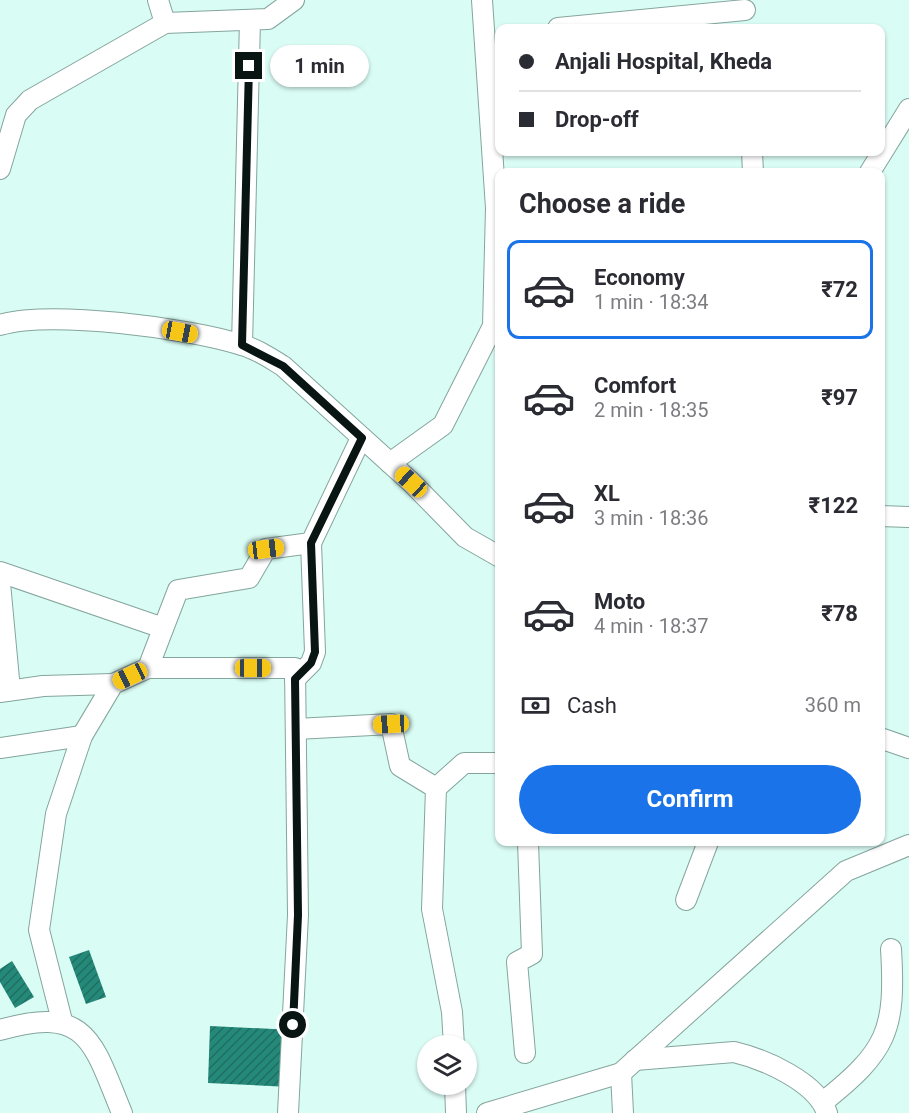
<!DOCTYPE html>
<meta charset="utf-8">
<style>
:root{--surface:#fff;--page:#f2f2f3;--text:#2b2b33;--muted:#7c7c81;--line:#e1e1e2;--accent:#1a73e8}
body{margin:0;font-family:Roboto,sans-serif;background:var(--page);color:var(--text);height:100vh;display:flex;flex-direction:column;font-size:22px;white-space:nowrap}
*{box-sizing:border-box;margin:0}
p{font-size:20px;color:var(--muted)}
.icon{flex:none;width:33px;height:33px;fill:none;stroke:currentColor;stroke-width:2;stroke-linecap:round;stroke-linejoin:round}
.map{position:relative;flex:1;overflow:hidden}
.sheet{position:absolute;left:495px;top:168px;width:390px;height:678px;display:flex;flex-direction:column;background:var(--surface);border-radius:12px;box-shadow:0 2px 4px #0004}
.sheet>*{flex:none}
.guide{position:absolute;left:495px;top:24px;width:390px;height:132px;border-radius:12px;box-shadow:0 2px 4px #0004;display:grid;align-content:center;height:132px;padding:0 24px;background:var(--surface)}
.buttons{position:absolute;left:417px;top:1035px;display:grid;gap:12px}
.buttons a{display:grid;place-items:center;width:60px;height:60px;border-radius:50%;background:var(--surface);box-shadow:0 2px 4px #0004;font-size:30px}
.end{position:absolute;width:27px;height:27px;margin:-14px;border:8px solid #081512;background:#fff;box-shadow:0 0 0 3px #fff}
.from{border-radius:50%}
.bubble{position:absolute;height:42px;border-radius:21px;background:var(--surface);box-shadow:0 2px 4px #0004;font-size:20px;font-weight:700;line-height:42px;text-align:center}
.car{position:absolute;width:18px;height:36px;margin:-18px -9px;border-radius:8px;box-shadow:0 0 4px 2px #0007;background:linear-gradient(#f5c518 24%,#345 0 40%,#f5c518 0 76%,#345 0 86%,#f5c518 0)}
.guide b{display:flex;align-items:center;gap:21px;height:57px;font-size:22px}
.guide b+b{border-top:2px solid var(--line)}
.guide i{width:15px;height:15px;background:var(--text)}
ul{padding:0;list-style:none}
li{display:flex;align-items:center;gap:18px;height:99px;margin:0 12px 9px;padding:0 12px;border:3px solid transparent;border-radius:12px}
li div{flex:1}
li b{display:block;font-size:22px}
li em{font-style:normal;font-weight:700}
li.selected{border-color:var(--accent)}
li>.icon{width:54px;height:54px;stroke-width:1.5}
h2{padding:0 24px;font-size:27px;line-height:72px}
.pay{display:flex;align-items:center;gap:15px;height:66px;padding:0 24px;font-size:22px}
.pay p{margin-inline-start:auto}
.button{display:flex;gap:12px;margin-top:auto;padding:12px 24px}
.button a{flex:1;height:69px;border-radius:36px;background:var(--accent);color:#fff;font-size:24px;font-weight:700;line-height:69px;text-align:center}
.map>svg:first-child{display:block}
.building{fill:url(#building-hatch)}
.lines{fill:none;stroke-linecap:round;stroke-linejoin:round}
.minor-casing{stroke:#84a59d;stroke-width:22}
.minor{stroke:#fff;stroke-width:20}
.route{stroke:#081512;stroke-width:8}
</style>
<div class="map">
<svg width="909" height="1113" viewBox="0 0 909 1113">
<defs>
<pattern id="building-hatch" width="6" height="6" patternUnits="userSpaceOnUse" patternTransform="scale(1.5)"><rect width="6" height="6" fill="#258979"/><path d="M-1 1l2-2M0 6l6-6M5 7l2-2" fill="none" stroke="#1e6f62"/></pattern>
</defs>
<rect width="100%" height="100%" fill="#d9fcf4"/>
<!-- building -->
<g class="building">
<path d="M89,950L106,997L86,1004L69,957Z"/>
<path d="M12,961L34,997L15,1008L0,982V969Z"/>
<path d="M210,1026L293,1030L290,1087L208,1083Z"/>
</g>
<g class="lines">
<!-- minor casing -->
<g class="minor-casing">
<g id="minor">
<path d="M158,0L165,23"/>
<path d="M558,28L745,10"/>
<path d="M752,152L753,172"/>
<path d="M0,169L16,115L30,100L165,23L268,19L294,0"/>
<path d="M870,172L909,109"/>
<path d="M0,325C50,310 190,328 242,345C257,349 270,358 283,366L411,482L465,537L500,557"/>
<path d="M242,345L250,20"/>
<path d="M390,463L443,425L493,326L496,208L482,0"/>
<path d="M880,516L909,517"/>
<path d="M0,572L163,628"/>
<path d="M0,583L10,690"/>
<path d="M148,668H295L298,915L288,1113"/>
<path d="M295,679L311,663L315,652L311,543"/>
<path d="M0,692L43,686L113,684"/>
<path d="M296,729L391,724L400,766L436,788L464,763H500"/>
<path d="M880,738L909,748"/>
<path d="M0,748L82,736"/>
<path d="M436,788L432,909L452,1012L454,1046"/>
<path d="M686,900L708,842"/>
<path d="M62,1021L39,930L56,814L82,736L113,684L148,668L178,590L249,578L266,549L311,543L361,438"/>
<path d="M0,1030C88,1004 93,1043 122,1113"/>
<path d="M525,1053L517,962L532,954L528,842"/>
<path d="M635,1060L734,1052C764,1059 817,1082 827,1113"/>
<path d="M621,1073L623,1113"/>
<path d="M455,1084L456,1113"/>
<path d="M823,1102C887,1051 896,1031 891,949"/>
<path d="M487,1113L621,1073L846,871L909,845"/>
</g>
</g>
<!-- minor -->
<use href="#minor" class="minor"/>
</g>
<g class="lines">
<!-- route -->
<path class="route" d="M249,66L242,345L283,366L362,438L311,543L315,652L311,663L295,679L298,915L293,1025"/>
</g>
</svg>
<div class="buttons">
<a><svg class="icon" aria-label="layers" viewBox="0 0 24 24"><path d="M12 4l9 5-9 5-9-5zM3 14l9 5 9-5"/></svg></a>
</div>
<i class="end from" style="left:293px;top:1025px"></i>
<i class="end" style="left:249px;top:66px"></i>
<div class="bubble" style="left:270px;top:45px;width:99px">1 min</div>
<i class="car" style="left:180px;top:332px;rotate:101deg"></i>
<i class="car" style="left:411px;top:482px;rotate:312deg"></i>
<i class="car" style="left:266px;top:549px;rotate:83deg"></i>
<i class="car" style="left:253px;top:668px;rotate:90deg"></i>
<i class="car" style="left:130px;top:676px;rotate:245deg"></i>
<i class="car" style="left:391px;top:724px;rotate:267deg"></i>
<div class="guide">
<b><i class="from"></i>Anjali Hospital, Kheda</b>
<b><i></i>Drop-off</b>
</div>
<section class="sheet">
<h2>Choose a ride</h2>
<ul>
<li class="selected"><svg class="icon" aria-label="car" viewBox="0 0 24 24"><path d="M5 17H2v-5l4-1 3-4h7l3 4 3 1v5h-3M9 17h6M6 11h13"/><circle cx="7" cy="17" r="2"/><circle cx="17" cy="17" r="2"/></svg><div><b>Economy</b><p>1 min · 18:34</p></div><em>₹72</em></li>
<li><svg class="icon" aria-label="car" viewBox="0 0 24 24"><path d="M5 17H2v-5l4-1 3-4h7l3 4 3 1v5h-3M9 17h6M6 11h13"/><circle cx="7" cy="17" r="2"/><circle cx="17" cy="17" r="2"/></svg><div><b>Comfort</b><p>2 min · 18:35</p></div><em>₹97</em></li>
<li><svg class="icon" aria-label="car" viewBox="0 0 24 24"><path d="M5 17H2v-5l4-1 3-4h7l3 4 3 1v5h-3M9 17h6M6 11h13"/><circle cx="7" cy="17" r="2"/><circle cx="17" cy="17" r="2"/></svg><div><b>XL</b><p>3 min · 18:36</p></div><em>₹122</em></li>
<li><svg class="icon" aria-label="car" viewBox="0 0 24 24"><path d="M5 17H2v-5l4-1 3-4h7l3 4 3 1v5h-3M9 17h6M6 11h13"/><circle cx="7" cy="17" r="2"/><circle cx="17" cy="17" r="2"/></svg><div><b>Moto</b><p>4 min · 18:37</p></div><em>₹78</em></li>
</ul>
<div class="pay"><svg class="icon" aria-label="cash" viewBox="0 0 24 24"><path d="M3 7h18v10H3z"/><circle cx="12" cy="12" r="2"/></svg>Cash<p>360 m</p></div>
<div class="button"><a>Confirm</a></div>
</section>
</div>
